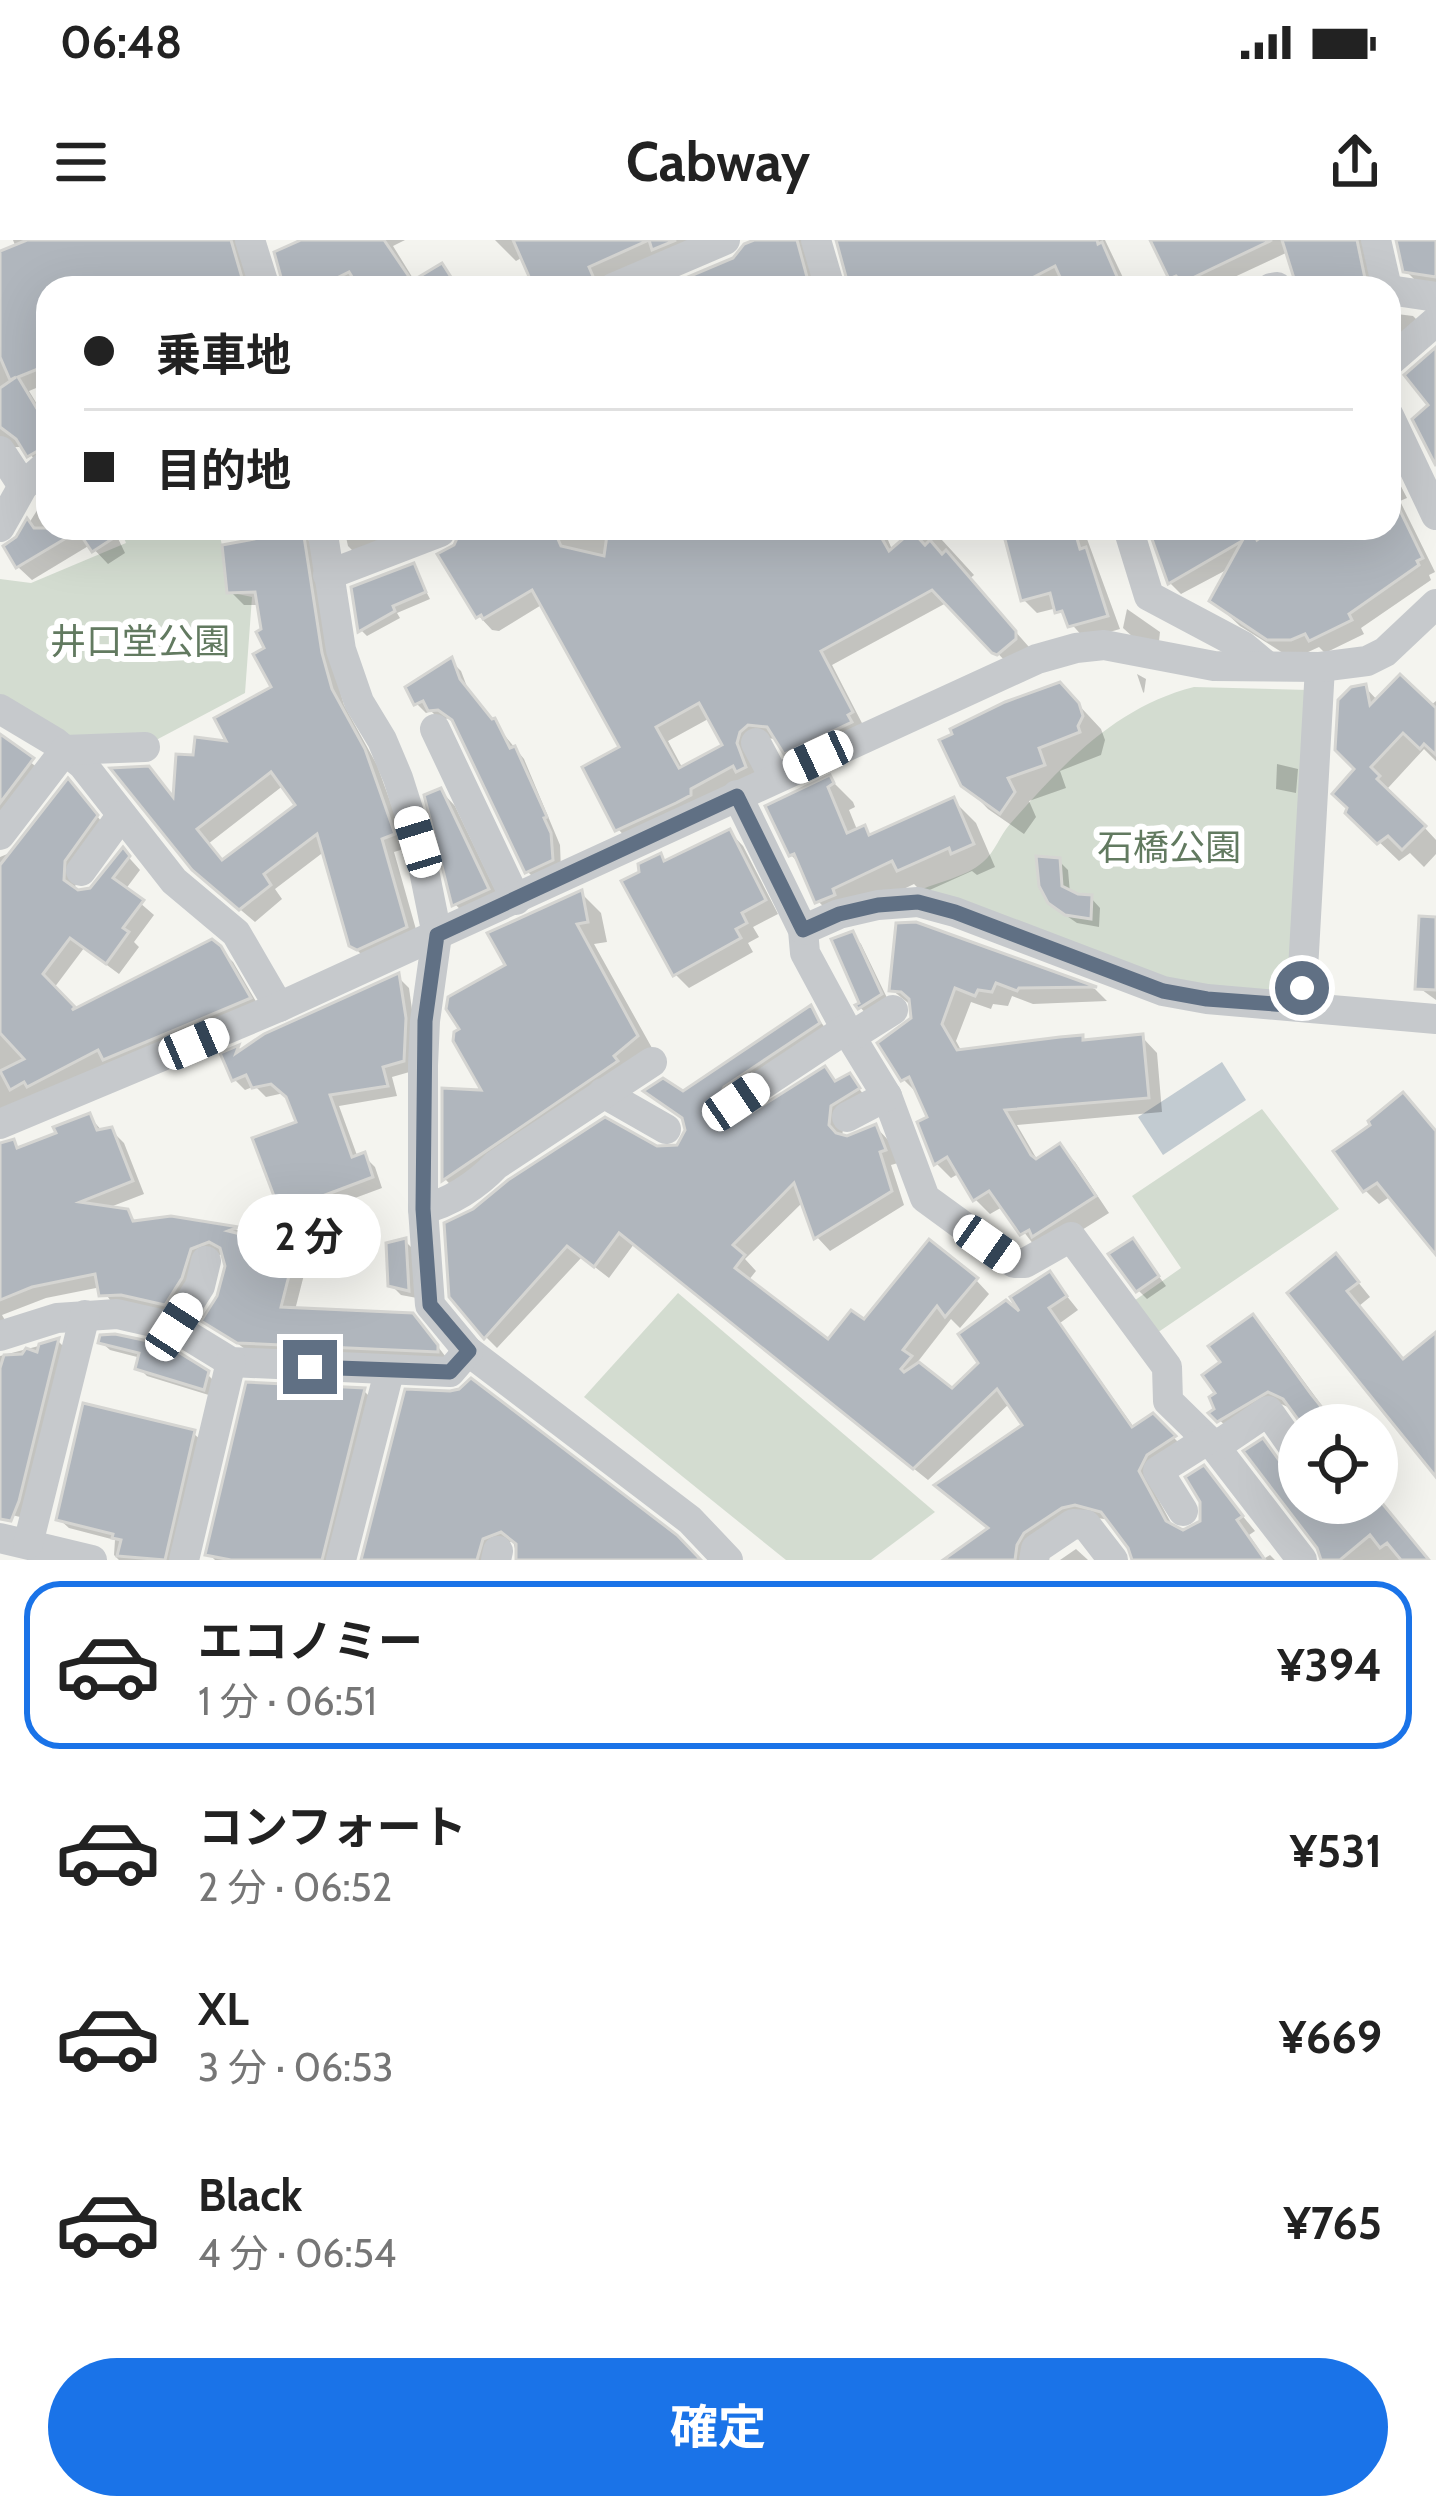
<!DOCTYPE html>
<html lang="ja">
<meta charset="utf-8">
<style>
:root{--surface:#fff;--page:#f2f2f2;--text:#222;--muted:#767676;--line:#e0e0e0;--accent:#1a73e8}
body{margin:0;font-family:Cabin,"Noto Sans JP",sans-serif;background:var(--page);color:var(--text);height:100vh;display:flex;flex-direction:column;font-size:45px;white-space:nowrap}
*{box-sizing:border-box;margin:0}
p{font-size:39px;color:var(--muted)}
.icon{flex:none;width:66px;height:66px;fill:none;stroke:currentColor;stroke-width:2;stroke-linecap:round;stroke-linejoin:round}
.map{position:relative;height:1320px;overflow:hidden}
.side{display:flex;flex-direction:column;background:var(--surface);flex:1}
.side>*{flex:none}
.hud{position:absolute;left:36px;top:36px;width:1365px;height:264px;border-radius:36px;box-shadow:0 12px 48px #0002;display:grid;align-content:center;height:264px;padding:0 48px;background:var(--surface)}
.tools{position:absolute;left:1278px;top:1164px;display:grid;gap:24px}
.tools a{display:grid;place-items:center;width:120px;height:120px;border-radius:50%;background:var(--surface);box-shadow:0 12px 48px #0002;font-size:60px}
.end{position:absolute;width:54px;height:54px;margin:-27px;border:15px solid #607084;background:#fff;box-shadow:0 0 0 6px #fff}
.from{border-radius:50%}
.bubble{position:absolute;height:84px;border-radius:42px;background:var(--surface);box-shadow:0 12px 48px #0002;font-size:39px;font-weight:700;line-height:84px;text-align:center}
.car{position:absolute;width:36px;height:72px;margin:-36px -18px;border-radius:15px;box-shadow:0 0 9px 3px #0007;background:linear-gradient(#fff 24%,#345 0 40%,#fff 0 76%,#345 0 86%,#fff 0)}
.hud b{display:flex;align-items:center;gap:42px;height:114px;font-size:45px}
.hud b+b{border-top:3px solid var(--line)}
.hud i{width:30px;height:30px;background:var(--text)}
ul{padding:21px 0 0;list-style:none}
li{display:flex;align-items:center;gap:36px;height:168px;margin:0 24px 18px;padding:0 24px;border:6px solid transparent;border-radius:36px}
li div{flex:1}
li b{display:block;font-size:45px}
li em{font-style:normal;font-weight:700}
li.active{border-color:var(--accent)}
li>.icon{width:108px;height:108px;stroke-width:1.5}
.button{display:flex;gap:24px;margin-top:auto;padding:24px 48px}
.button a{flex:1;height:138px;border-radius:72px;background:var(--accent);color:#fff;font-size:48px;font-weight:700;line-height:138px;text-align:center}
.status{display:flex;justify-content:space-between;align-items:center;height:84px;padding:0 60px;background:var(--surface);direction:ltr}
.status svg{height:33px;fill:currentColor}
header{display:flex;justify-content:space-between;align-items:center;height:156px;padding:0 48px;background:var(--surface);font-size:54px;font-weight:700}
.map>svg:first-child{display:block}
.green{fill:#d3dcd0}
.water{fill:#c2cbd1}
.shadow{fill:#0003;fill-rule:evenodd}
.building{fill:#b0b6bd;stroke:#d5d5d2;stroke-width:3;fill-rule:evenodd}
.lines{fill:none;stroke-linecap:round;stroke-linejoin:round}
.minor{stroke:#c6c9cc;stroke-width:30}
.route{stroke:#607084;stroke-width:15}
.labels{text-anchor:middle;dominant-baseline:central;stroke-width:12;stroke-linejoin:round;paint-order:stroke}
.park-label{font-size:36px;fill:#627a60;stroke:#fff}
</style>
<div class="status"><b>06:48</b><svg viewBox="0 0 49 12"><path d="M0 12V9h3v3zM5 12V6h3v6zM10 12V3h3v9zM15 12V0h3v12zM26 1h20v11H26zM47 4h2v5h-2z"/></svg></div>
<header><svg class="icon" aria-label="menu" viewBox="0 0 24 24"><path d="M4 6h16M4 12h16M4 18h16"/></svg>Cabway<svg class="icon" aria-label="share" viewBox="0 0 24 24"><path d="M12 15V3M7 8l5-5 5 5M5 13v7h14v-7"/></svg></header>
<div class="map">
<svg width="1436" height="1320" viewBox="0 0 1436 1320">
<rect width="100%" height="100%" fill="#f4f4ef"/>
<!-- green -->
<g class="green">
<path d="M120,288H218L233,353L252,357L245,453L158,499L79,501L0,458V339L31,343L126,303Z"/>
<path d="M1194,447L1309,450L1295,740L1283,758L1163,744L916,652C938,641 965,638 983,622C995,612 1000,595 1010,584C1062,525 1115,467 1194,447Z"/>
<path d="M1262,869L1339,969L1154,1095L1131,1063L1181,1028L1132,956Z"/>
<path d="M678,1053L935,1272L871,1320H786L584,1157Z"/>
</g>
<!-- water -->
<path class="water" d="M1222,822L1246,860L1163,915L1138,877Z"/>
<!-- shadow -->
<g class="shadow">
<path d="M13,0H244L252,48H48V143L29,151L48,182V225L43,228L23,207H5L0,212V59L37,62Z"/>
<path d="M297,0H405L393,6L414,40L441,27L465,48H286Z"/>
<path d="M495,0H692L604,48H535L523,17L516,21Z"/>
<path d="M767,0H813L819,48H670L735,20Z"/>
<path d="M940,0H1105L1128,48H971Z"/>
<path d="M1153,0H1375L1376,48H1298L1288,12L1228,40L1231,48H1177Z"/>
<path d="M1397,0H1436V48L1420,45L1406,31Z"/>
<path d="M1389,73L1413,76L1426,89L1389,122Z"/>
<path d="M1389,223L1407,258L1400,261L1435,332L1429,335L1431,340L1361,388L1364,394L1325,413L1319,407L1306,413H1283L1240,386L1212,360L1230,328L1181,354L1168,341L1151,288H1258L1263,300L1279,288H1389Z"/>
<path d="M48,253V288H113L125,313L108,324L90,305L32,340L18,327L19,299Z"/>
<path d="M344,288H404L407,296L357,315L348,306Z"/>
<path d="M460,288H883L893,312L920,288H931L974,335L969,339L1029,407L1010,426L948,362L832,425L864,487L800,526L778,499L763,498L758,541L631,603L618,589L623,508L543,364L499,391L492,390L479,376L457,307L463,294ZM710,478L726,507L683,529L668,501Z"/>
<path d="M941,288H971L947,294Z"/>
<path d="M1005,288H1083L1120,389L1085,399L1057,368L1037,373L1024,360Z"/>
<path d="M302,293L315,307L334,429L344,465L377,525L407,608L394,612L419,700L366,719L351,704L325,611L275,649L282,659L255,682L209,643L176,561L196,518L231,505L275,449L260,365H244L230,351ZM284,545L299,565L223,623L208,604Z"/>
<path d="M413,326L430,359L397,373L400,378L367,396L361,390Z"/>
<path d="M1127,369L1160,392L1159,401L1133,397L1123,388Z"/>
<path d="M451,421L461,431L469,452L524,519L560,605L561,630L537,641L527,631L457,483L450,478L440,480L431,471L426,473L416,463Z"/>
<path d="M1137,434L1146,439L1144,453L1143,452Z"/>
<path d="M1060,445L1101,489L1105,500L1101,515L1060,531L1066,548L1029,561L1036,577L1024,594L988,569L964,544Z"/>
<path d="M1365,447L1378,461L1430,466L1436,461V521L1424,509L1388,548L1436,600V614L1424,627L1410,613L1399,621L1349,573Z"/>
<path d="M0,498L44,533L0,591Z"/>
<path d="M1277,524L1298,529L1296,553L1276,549Z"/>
<path d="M830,539L853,562L855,567L849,570L858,592L864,589L872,597L953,560L976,583L995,627L977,635L972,631L923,653L914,644L854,673L841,685L818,661L802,626L791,615Z"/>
<path d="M441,551L455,566L502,664L469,679L455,664Z"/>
<path d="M80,554L108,590L76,634L75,653L89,652L123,611L140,630L125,650L154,675L134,702L139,707L119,734L84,708L54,748L76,772L212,702L233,722L261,770L0,872V617L17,610Z"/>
<path d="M730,592L743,606L778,674L753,687L759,697L748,703L753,712L689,748L675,734L660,617L667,623Z"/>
<path d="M1059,621L1068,630L1070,653L1091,658L1100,668L1099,687L1077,683L1061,672Z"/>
<path d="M581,653L601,673L607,702L594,704L657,817L465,960L446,940V851L486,853L509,726Z"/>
<path d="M916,685L1095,749L1107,761L1033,764L1012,756L1008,766L993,764L991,769L971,762L956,801L962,812L1082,798L1086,802L1142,797L1157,813L1162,872L1017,885L1038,921L1059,907L1075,922L1109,973L1050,1010L1037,1009L1004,966L990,974L975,959L960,933L951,938L936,923L930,879L918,854L903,839L914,779L912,766L892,750Z"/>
<path d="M852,694L861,704L890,764L869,777L859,766L863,764Z"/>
<path d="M1436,719V760L1418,747Z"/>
<path d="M398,737L409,748L415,791L413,831L392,837L397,856L339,866L358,918L364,916L375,927L382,948L293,981L282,971L300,884L284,853L266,857L255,846L245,850L234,839L224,815L239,808L242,812Z"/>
<path d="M811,769L832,797L738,860L729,877L730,883L739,884L825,830L837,843L849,837L871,863L844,879L842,898L876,887L889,901L898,923L891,925L904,965L830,1011L817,997L804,961L745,1019L756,1031L748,1041L828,1103L865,1083L976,1040L989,1054L960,1088L951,1079L916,1124L952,1152L1028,1082L1050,1035L1078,1070L1060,1083L1135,1189L1153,1177L1187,1211L1151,1246L1176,1292L1194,1291L1204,1280V1229L1255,1291L1249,1295L1265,1318L1270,1315L1275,1320H1133L1131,1307L1111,1280L1090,1277L1031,1320H948L990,1290L1027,1185L1010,1163L928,1240L634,1004L609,1038L582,1017L497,1108L484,1095L657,909L679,908L689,890L686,882L648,852L683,855Z"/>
<path d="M89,876L103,892L111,890L124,903L144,954L105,969L127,972L138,984L171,979L238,990L247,999L294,1011L307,1023L295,1070L425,1090L449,1121L252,1114L205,1080L220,1057L228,1026L225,1013L203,1021L178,1076L115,1067L101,1047L46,1058L2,1075L10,1089L0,1093V905L13,903L20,910L60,895Z"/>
<path d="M1436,893V1010L1391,956L1379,964L1365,950Z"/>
<path d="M405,1001L414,1010L417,1058L401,1055L391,1045Z"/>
<path d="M1133,1001L1166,1046L1147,1059L1138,1050Z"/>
<path d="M1349,1031L1370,1057L1359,1066L1436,1232L1291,1053Z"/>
<path d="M1253,1078L1267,1091L1336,1185H1305L1295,1170L1281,1164L1233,1194L1213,1173L1224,1122Z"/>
<path d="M103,1098L207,1134L215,1142L212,1156L147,1136L139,1128L141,1118L110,1110L101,1102Z"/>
<path d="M58,1101L70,1113L28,1279L0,1272V1116Z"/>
<path d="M364,1151L374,1161L333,1320H215L209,1314Z"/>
<path d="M407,1153L698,1320H518L513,1301L494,1307L491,1320H364Z"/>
<path d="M193,1193L203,1202L175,1320H119L114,1315L115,1300L69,1288L59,1279Z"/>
<path d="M1263,1202L1292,1236L1299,1237V1263H1377V1241L1387,1254L1378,1260L1430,1320H1322L1320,1307Z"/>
<path d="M1076,1309L1088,1320H1060Z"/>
</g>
<!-- building -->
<g class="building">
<path d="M27,0H231L245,48H48V125L18,137L48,187V205L27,217L16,199L0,187V148L16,137L10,140L0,117V11Z"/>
<path d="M301,0H384L412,41L442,23L458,48H359L349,32L317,48H284L274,12Z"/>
<path d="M513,0H676L652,10L649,0L589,27L595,41L594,48H534Z"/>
<path d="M754,0H797L810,48H791L790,43L776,48H662L733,18L744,4Z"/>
<path d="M836,0H1097L1098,4L1102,2L1122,48H1065L1055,26L1013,48H849Z"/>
<path d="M1150,0H1272L1182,43L1176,36L1169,39Z"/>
<path d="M1282,0H1357L1367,48H1297Z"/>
<path d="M1396,0H1436V37L1403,32Z"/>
<path d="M1436,107V226L1412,179L1428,165L1404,135Z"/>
<path d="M1389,248L1423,318L1417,321L1419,325L1349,374L1352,380L1309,401L1305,394L1291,400H1267L1209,361L1242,301L1168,344L1148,288H1263L1254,293L1257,300L1274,288H1389Z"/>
<path d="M27,278L34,288H129L92,312L78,291L16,328L3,306L16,297Z"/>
<path d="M472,288H553L561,306L604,316L608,288H876L889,311L912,291L925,305L930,300L942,314L946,310L1016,391V399L997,415L992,413L932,350L821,411L853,472L848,475L852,482L784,514L767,487L748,485L740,492L737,503L746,527L736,532L733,526L691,549V555L676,563L615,591L582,527L619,507L532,350L483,379L481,375L476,378L437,314L454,305L459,294ZM699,463L722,505L679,528L656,487Z"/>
<path d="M1002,288H1074L1080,309L1086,307L1108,376L1068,387L1062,371L1055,373L1050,353L1021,361Z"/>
<path d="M303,290L322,413L332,449L365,509L395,594L382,599L407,687L357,710L349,706L317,594L264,634L271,645L239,670L192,630L110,528L149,526L173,557L176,514L193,515L195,497L226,501L214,478L271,447L253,414L264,408L256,392L261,389L255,352L227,353L222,305ZM271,532L295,565L222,620L197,589Z"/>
<path d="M414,323L426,352L393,366L395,371L358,392L351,347Z"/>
<path d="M452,417L460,439L492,479L495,478L510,508L515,506L547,577L544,578L551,593L553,620L525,633L452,480L438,470L428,471L423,461L414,465L405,447Z"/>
<path d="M1400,434L1436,468V515L1424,504L1420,509L1403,493L1371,527L1380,536L1377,539L1426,586L1402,610L1388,596L1377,604L1345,573L1347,568L1332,554L1354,529L1335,510L1338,460L1351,447L1366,444L1370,465Z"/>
<path d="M1060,442L1079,463L1083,476L1078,486L1080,492L1039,508L1045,525L1008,538L1015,552L1000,574L961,546L939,500L952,494L950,489L1005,462Z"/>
<path d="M0,494L34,518L0,563Z"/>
<path d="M830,535L834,543L828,547L847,593L865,585L869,595L954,557L974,604L951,614L949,608L897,631L892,621L833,649L835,655L815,663L794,614L789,616L765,566Z"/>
<path d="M68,538L98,575L65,621L64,640L78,650L90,648L123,607L130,616L113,638L144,660L123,688L129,692L106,724L70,698L43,734L75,767L72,770L212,699L221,706L251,758L103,820L98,810L27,847L24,842L10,850L0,831L24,819L0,793V625Z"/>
<path d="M441,548L489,649L452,666L424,555Z"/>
<path d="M730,589L766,660L742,673L747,683L736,689L741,698L673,736L621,641L639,632L638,624L661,613L664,621Z"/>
<path d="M1036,616L1060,618L1062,646L1078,654L1092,655L1091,679L1065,675L1048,663L1039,646Z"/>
<path d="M582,650L588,682L577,684L638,796L614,816L618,821L442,941V848L481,850L453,801L454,792L459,789L446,769L448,757L505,725L487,693Z"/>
<path d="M1419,676L1436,677V750L1415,749Z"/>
<path d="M916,682L1097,747L1019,748L1017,751L996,743L992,752L978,750L975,756L955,748L942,784L957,810L1060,797L1083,795V800L1143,794L1149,858L1005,870L1031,915L1036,919L1060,903L1096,956L1032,997L1029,990L1020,995L989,951L973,961L947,917L934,925L917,882L927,877L909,837L901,841L877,803L911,778L909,759L901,752L889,751L896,683Z"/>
<path d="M853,691L882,754L858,769L855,765L859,763L831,699Z"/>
<path d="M399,733L406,778L404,821L383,827L388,846L330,855L352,917L365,912L373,937L280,972L252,898L296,882L286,857L271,844L252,848L246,835L232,841L220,813L239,805L236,813L264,794Z"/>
<path d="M811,765L820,783L724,847L717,862L719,872L726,879L738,881L825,826L835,841L850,833L860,848L831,866L829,885L836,893L847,896L876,884L886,910L880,912L892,951L814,999L794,943L733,1005L745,1015L735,1028L828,1099L851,1070L864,1079L929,999L978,1038L945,1077L937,1066L903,1110L912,1116L901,1129L904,1132L919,1122L952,1148L978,1123L958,1094L1006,1060L1019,1071L1010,1057L1050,1031L1067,1056L1049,1068L1132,1187L1153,1173L1176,1196L1147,1215L1139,1231L1166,1281L1183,1290L1200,1281V1262L1185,1237L1204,1225L1243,1276L1237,1280L1265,1320H1132L1128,1308L1101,1272L1075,1265L1062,1268L1024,1293L1017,1305L1015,1320H943L988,1288L934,1245L1022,1185L997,1149L913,1229L619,993L594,1027L567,1006L484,1099L449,1057L444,983L473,969L508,940L605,877L657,906L677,905L685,890L682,878L643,851L663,838L683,851Z"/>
<path d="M1403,852L1436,891V1015L1377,943L1363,952L1333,911L1370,885L1368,881Z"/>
<path d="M90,873L97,890L112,887L133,941L80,962L128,969L133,981L171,976L239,987L228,991L296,1008L281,1067L413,1073L438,1105V1112L237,1103L201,1081L217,1056L225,1026L220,1008L209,1002L191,1009L182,1038L165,1065L121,1055L99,1056L95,1034L32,1047L0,1060V903L14,899L17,908L56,893L53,887Z"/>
<path d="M406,998L409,1051L388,1046L386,1003Z"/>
<path d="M1133,998L1159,1036L1136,1052L1108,1014Z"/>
<path d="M1336,1013L1359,1042L1347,1051L1403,1119L1436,1092V1237L1287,1053Z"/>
<path d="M1253,1074L1311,1154L1336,1185H1302L1283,1159L1268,1152L1217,1182L1208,1173L1214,1169L1209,1157L1215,1153L1202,1135L1220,1122L1208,1106Z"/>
<path d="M115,1094L167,1105L209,1131L204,1150L135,1129L139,1113L98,1103L100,1095Z"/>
<path d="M59,1098L19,1261L11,1281L0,1279V1128L4,1115L22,1114L26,1108L37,1112L39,1104Z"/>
<path d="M471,1138L677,1295L701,1320H516V1304L501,1292L483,1299L477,1320H361L405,1149L450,1151L459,1149Z"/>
<path d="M246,1142L365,1148L322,1320H231L205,1315Z"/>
<path d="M83,1163L195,1190L165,1320L117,1316L121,1300L112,1298L113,1294L56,1280Z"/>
<path d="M1263,1198L1284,1227L1299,1234V1263H1329L1343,1282L1366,1263H1377V1257L1429,1320H1401L1387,1303L1380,1308L1370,1295L1340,1320H1321L1317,1308L1243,1211Z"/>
</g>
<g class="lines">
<!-- minor -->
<g class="minor">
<path d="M250,0L265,48"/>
<path d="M816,0L830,48"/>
<path d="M1376,0L1387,48"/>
<path d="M613,48L725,0"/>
<path d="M1271,48L1277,47"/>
<path d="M1389,50L1436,57"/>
<path d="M1389,122L1436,81"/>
<path d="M1389,176L1436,275"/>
<path d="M0,211L23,246"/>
<path d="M0,287L23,246L48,224"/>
<path d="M322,288L341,410L359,462L382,500L398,538L418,601L437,695L425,781L423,825V969L430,1065L468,1111L690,1280L728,1320"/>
<path d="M1128,288L1149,356L1243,406L1267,426"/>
<path d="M328,335L440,292"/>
<path d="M0,469L55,502L83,525L174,641L236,693L279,767"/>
<path d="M435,489L516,660"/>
<path d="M756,503L774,537"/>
<path d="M737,555L803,690L805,713L846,789L887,856L925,958L1014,1023H1025L1071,997L1167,1127L1168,1161L1215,1207L1302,1320"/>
<path d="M0,595L65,510L145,507"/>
<path d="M81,631L121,576"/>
<path d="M803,690L839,674L878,665L918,662L955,672L1163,751L1207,759L1436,779"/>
<path d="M1301,766L1320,427"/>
<path d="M850,797L893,770"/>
<path d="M603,853L666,889"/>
<path d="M736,862L846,789"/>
<path d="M847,877L887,856"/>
<path d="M0,884L279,767L1037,419L1076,408L1104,405L1214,426L1320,427L1367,421L1385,412L1436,364"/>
<path d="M423,969C450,963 477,945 496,925L652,822"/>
<path d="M174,1087L200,1046L206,1021"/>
<path d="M0,1096L57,1078L117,1074L174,1087L231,1122L450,1132L468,1111"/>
<path d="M1215,1207L1268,1171L1299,1215"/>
<path d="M1183,1271L1158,1231L1207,1200"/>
<path d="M0,1298L92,1320"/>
<path d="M28,1304L85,1075"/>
<path d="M184,1320L231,1122"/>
<path d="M341,1320L389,1132"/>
<path d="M496,1320L498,1311"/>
<path d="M1034,1320L1036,1309L1073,1284L1086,1285L1113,1320"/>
</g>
</g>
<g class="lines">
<!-- route -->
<path class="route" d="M310,1127L450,1132L469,1111L430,1065L423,969L425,781L437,695L737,556L803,690L839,674L878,665L918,662L955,672L1163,751L1207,759L1301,766L1302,748"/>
</g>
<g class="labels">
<!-- park labels -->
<g class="park-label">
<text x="140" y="401">井口堂公園</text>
<text x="1169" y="607">石橋公園</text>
</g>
</g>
</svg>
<div class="tools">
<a><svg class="icon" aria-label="locate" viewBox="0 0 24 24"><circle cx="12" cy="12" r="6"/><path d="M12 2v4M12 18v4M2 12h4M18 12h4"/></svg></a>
</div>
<i class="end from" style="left:1302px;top:748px"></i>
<i class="end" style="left:310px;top:1127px"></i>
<div class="bubble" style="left:237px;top:954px;width:144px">2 分</div>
<i class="car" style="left:818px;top:517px;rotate:245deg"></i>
<i class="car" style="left:418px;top:602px;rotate:343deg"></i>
<i class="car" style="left:194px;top:804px;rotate:67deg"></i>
<i class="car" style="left:736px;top:862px;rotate:56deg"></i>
<i class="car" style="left:987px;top:1004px;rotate:125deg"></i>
<i class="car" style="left:174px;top:1087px;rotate:33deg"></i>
<div class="hud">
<b><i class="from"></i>乗車地</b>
<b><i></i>目的地</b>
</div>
</div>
<section class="side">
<ul>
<li class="active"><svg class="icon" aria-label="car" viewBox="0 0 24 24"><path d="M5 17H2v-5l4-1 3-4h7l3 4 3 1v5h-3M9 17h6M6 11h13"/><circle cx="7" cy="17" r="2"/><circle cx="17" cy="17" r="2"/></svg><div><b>エコノミー</b><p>1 分 · 06:51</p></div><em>¥394</em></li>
<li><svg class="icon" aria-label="car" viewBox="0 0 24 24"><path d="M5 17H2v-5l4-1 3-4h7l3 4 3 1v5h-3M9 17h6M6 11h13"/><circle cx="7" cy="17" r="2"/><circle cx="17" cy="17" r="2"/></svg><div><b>コンフォート</b><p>2 分 · 06:52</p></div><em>¥531</em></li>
<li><svg class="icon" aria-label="car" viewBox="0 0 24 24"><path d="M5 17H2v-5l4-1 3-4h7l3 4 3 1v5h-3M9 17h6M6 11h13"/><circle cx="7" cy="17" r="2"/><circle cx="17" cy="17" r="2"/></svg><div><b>XL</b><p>3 分 · 06:53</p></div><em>¥669</em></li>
<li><svg class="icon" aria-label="car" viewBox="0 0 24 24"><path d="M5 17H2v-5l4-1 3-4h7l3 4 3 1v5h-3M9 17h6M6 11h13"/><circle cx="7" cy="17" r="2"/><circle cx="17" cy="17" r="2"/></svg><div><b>Black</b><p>4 分 · 06:54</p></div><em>¥765</em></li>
</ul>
<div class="button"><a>確定</a></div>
</section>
